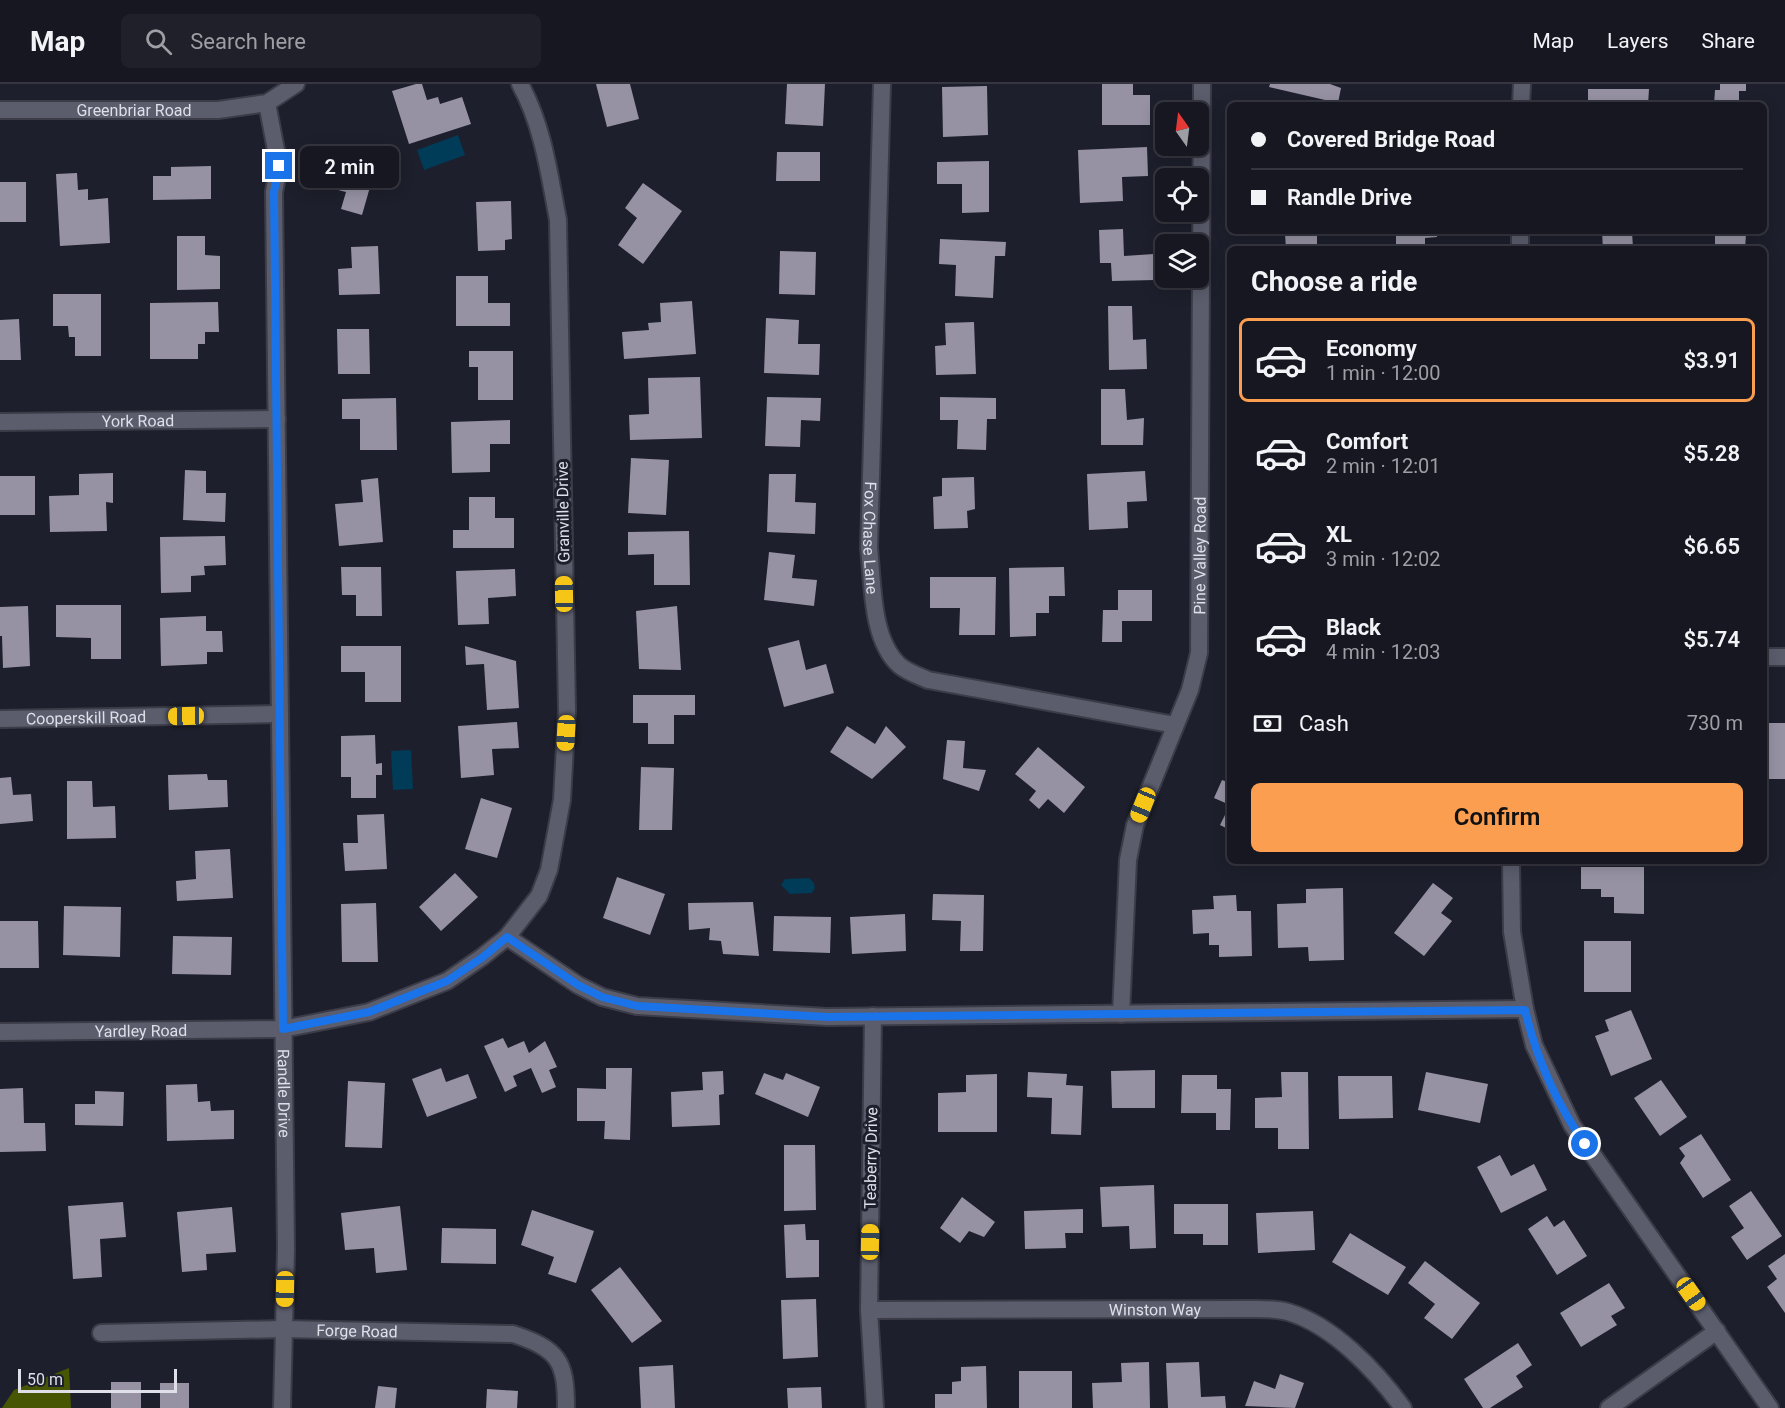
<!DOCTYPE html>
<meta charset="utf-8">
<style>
:root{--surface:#161721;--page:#1f202a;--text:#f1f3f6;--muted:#9e9fa5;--line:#35363f;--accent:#fb9e50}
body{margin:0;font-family:Roboto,sans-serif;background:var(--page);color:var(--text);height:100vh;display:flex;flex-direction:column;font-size:22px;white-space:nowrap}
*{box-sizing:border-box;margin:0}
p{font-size:20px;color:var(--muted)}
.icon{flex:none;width:33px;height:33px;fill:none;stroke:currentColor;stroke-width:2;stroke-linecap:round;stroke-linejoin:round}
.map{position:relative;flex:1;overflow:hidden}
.details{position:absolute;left:1227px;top:162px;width:540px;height:618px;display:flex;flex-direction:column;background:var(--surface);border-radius:9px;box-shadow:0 3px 15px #0003,0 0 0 2px var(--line)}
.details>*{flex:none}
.top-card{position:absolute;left:1227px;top:18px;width:540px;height:132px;border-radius:9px;box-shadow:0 3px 15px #0003,0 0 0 2px var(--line);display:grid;align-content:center;height:132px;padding:0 24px;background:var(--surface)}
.needle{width:39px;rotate:346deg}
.tools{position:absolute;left:1155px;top:18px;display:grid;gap:12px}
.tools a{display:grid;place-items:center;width:54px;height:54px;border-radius:9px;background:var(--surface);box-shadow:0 3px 15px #0003,0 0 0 2px var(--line);font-size:30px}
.scale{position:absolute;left:18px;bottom:15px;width:159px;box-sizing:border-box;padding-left:6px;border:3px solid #dedfe9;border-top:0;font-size:16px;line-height:21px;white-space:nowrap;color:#dedfe9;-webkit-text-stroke:4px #1d1f2c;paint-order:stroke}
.end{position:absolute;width:27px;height:27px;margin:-14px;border:8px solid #1a73e8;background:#fff;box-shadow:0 0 0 3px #fff}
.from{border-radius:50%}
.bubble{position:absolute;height:42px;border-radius:9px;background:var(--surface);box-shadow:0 3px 15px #0003,0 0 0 2px var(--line);font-size:20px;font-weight:600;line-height:42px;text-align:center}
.car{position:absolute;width:18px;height:36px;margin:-18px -9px;border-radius:8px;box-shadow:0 0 4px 2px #0007;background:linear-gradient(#f5c518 24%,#345 0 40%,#f5c518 0 76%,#345 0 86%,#f5c518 0)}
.top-card b{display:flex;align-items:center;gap:21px;height:57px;font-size:22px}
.top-card b+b{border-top:2px solid var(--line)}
.top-card i{width:15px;height:15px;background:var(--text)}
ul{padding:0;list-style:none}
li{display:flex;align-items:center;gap:18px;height:84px;margin:0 12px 9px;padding:0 12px;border:3px solid transparent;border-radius:9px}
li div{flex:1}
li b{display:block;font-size:22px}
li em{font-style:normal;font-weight:600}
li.current{border-color:var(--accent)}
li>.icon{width:54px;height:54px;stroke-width:1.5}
h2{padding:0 24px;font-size:27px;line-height:72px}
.pay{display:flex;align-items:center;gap:15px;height:66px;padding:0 24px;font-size:22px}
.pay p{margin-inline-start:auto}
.action{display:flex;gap:12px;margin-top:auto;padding:12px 24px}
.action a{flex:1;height:69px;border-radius:9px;background:var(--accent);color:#111;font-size:24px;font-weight:600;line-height:69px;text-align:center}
header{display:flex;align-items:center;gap:36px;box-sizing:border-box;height:84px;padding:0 30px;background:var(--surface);border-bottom:2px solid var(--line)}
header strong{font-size:28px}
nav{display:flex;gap:33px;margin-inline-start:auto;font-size:21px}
.search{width:420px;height:54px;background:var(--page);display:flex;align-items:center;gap:15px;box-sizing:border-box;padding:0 21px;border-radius:9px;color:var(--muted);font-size:22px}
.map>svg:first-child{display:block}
.forest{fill:#475602}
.water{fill:#003b58}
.building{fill:#9692a4}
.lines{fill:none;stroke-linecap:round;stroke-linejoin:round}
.minor-casing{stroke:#3b3c47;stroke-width:20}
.minor{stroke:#5b5d6d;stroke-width:16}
.route{stroke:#1a73e8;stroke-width:8}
.labels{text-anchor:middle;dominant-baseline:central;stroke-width:6;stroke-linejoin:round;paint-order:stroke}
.street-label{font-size:16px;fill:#dedfe9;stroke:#1d1f2c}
</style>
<header>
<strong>Map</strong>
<div class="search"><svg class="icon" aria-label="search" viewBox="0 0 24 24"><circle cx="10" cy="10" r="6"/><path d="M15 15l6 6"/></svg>Search here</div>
<nav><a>Map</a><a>Layers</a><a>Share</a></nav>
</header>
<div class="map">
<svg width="1785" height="1324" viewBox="0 0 1785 1324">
<rect width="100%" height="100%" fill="#1d1f2c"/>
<!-- forest -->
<path class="forest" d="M69,1284L71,1324H2L14,1306Z"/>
<!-- water -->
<g class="water">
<path d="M458,51L465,71L424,86L417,66Z"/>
<path d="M411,666L413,705L393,706L391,667Z"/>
<path d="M809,794L814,799L815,804L812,809L790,810L781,801L785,795Z"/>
</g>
<!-- building -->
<g class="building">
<path d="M416,0H422L427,16L438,13L440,20L462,13L471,40L409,60L392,7Z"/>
<path d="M596,0H630L639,35L607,43Z"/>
<path d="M787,0H825L823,42L785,40Z"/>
<path d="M1102,0H1133V11H1150V41H1102Z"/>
<path d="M1270,0H1330L1341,4L1338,19L1269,3Z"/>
<path d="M1720,0H1746V7H1739V18H1758V21H1714L1715,6H1720Z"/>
<path d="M987,2L988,51L943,53L942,3Z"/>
<path d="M1588,5H1649L1648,21H1588Z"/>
<path d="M1147,63L1148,92L1122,93L1123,117L1080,119L1078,66Z"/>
<path d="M345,66L378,75L362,131L341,125L346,108L334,105Z"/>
<path d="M777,68H820V97H776Z"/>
<path d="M989,77V128L962,129V100H937V78Z"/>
<path d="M211,82V115L153,116V92H171V83Z"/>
<path d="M77,89L78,106L88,105V116L108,114L110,159L60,162L56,90Z"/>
<rect x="0" y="98" width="26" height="40"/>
<path d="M643,99L682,127L643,180L618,161L637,134L625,124Z"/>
<path d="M511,117L512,155L505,156V166L478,167L476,118Z"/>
<path d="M1123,145L1124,172L1154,170L1155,196L1112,197L1111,179H1100L1099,146Z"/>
<path d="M1268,147H1317V165H1286L1285,150H1268Z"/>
<path d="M1396,147H1437V153L1425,154V165H1396Z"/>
<path d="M1625,147H1632L1633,165H1603L1602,148Z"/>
<path d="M1715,150H1746L1745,165H1715Z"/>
<path d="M177,152H205V171L220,172V205L177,206Z"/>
<path d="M940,155L1006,158L1005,172H995L993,214L955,212L956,181L939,180Z"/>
<path d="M378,162L380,210L339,211L338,185L352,184L351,163Z"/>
<path d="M780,167L816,168L815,211L779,210Z"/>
<path d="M456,192H488V219H510V242H456Z"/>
<path d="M53,210H101V272H75V253H69L68,242H53Z"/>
<path d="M692,217L696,270L624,275L622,248L649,246L648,239L661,238L660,219Z"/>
<path d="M218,218L219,248H205V260H198V275H150V219Z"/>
<path d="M1108,222H1132L1133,256L1146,255L1147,285L1109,286Z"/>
<path d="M766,234L799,236L798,260H820L819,291L764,289Z"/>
<path d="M19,235L21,276H0V236Z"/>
<path d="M974,238L976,290L936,291L935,262L946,261L945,239Z"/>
<path d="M337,245H369L370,290H338Z"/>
<path d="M469,267H513V316H478V283H469Z"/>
<path d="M700,293L702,354L630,356L629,331L649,330L648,294Z"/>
<path d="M1101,305H1125L1127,336L1144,334L1143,361H1101Z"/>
<path d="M767,313L821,314L820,337L801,336L800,363L765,362Z"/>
<path d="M940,313L996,314V335H987L986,366L957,365L958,336H940Z"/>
<path d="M396,314L397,366H360V335H342V315Z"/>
<path d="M510,336V360H490V388L452,389L451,338Z"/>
<path d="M631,374L669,376L666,431L628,429Z"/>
<path d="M185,386L206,387V409H226L225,438L183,436Z"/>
<path d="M1145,387L1147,417L1127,418L1128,444L1089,446L1087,390Z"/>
<path d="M113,389V419L106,418L107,447L50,448L49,412L79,411V390Z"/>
<path d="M769,390H796L795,418L816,419L815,450L767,448Z"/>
<rect x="0" y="392" width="35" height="39"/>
<path d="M974,393L975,425L967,427L968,444L934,445L933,413L942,412V394Z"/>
<path d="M378,394L383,458L339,462L335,420L363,418L361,396Z"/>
<path d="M469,413H495V434H514V464H453V446H469Z"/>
<path d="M689,447L690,501H654V470L628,471V448Z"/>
<path d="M225,452L226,481L204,482L205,491L191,492V508L161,509L160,453Z"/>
<path d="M769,468L795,471L792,494L817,496L814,522L764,516Z"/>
<path d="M341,483H381L382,532H356V511H342Z"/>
<path d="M1064,483L1065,512H1049V529H1036V552L1010,553L1009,484Z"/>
<path d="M515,485L516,512L488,514L489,540L458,541L456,487Z"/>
<path d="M930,493H996L995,551H959L960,524H930Z"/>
<path d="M1118,506H1152V537H1122V558H1102L1103,526H1118Z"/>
<path d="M56,521H121V575H91V554L56,553Z"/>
<path d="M28,522L30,582L3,584L2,552H0V523Z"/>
<path d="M677,522L681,586L639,585L636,527Z"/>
<path d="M206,532V547H222L223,568H207V580L161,582L160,534Z"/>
<path d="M799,556L806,586L826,580L834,609L784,623L768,564Z"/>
<path d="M341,562H401V618H365V588H341Z"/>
<path d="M465,562L516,577L519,624L487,626L484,580L466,581Z"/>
<path d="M633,611H695V631H674V660H648V639H633Z"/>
<path d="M517,638L519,664L492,665L494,691L461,694L458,642Z"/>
<path d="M1765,639H1785V695H1764Z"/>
<path d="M847,642L875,660L886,642L906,663L872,695L830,668Z"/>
<path d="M375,651L376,680L382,679V691H376V714H351V693H341V652Z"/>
<path d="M947,656L965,657L963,684L986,686L979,707L943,695Z"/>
<path d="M1038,663L1085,703L1064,729L1048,715L1039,725L1029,716L1036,707L1015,690Z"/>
<path d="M641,683L674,684L672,746H639Z"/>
<path d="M207,690L208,696H227L228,723L169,726L168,691Z"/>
<path d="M11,693L13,711L31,710L33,737L0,740V694Z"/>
<path d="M1222,696L1230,699V746L1220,741L1230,721L1214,714Z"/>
<path d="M67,697H92L93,723L115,722L116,754L67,755Z"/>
<path d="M481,714L512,724L497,774L465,765Z"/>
<path d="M384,730L387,785L345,787L343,759H358L357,731Z"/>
<path d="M230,765L233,814L177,817L176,797L196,795L195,767Z"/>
<path d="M1581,783H1644V830L1614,829V813H1601V805H1581Z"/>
<path d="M455,789L478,813L441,847L419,823Z"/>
<path d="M617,793L665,810L650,851L603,834Z"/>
<path d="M1433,799L1453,814L1441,829L1452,837L1424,872L1394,849Z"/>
<path d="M1343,804L1344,876L1309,877L1308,863L1278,864L1277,820L1306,819V805Z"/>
<path d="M933,810L984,811L983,867H960L961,837L932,836Z"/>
<path d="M1236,811L1237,827H1251L1252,872L1219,873V861H1209V849L1193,850L1192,826L1214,825L1213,812Z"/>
<path d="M753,818L759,872L723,870L721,857L709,856L710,844L689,846L688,819Z"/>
<path d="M376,819L378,878H342L341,820Z"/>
<path d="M64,822L121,823L120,873L63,871Z"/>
<path d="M905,830L906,867L852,870L850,833Z"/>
<path d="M774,832L831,833L830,869L773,867Z"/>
<path d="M0,837H38L39,884H0Z"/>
<path d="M173,852L232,853L231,891L172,890Z"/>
<rect x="1584" y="857" width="47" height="51"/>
<path d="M1631,926L1652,975L1611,992L1595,952L1609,947L1605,936Z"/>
<path d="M503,954L508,964L524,957L529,969L545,957L557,983L549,986L556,1003L542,1009L531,984L513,992L517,1002L505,1008L484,962Z"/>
<path d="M441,984L446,998L468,990L477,1014L427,1033L412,995Z"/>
<path d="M606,984H632L630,1056L604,1055L605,1037H577V1004L606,1005Z"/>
<path d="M1155,986V1024H1112L1111,987Z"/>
<path d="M723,987L724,1010L719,1011L720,1041L672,1043L671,1008L703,1006L702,988Z"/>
<path d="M1028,988L1067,990L1066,1001L1083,1002L1081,1051L1051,1050L1052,1014L1027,1013Z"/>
<path d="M1281,988H1308L1309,1065H1278V1044H1255V1014L1282,1013Z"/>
<path d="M1426,988L1488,1000L1480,1039L1418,1026Z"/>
<path d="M764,989L783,996L786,989L820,1003L808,1033L755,1010Z"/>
<path d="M997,990V1048H938V1009L966,1008V991Z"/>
<path d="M1182,991H1217V1005H1231L1230,1046H1216V1029H1181Z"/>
<path d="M1338,992H1392L1393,1034L1339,1035Z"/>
<path d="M1661,996L1687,1033L1660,1052L1634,1014Z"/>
<path d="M348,997L385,999L382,1064L345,1063Z"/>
<path d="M197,1000L198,1018L210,1017L211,1027L234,1026V1055L167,1057L166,1001Z"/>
<path d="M23,1004L24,1039H45L46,1067L0,1068V1005Z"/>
<path d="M95,1007L124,1008L123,1042L75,1041V1020H95Z"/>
<path d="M1701,1050L1731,1096L1703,1114L1680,1079L1685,1072L1679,1064Z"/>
<path d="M784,1061H815L816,1126L784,1127Z"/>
<path d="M1500,1071L1511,1092L1534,1080L1547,1106L1501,1129L1477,1083Z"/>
<path d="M1154,1101L1156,1164L1130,1165L1129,1142L1102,1143L1100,1103Z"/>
<path d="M1751,1107L1782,1152L1747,1176L1731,1153L1744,1144L1729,1122Z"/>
<path d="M962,1113L995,1138L984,1153L969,1147L960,1159L940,1144Z"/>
<path d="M123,1118L126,1153L100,1155L102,1193L73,1195L68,1122Z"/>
<path d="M1174,1120H1228V1161H1203V1150H1174Z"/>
<path d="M400,1122L407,1186L376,1189L374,1164L345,1166L341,1129Z"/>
<path d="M232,1123L236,1168L206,1170L207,1186L182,1188L177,1128Z"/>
<path d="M1083,1125V1149H1065L1066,1164L1025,1165L1024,1127Z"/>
<path d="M532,1126L594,1147L576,1199L548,1190L554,1173L521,1161Z"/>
<path d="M1313,1127L1315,1166L1258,1169L1256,1129Z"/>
<path d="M1547,1132L1554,1143L1564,1136L1587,1172L1557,1191L1528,1145Z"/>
<path d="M805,1140L806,1156H819V1193L786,1194L784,1141Z"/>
<path d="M442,1144L496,1145V1180L441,1179Z"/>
<path d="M1350,1149L1406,1183L1388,1211L1332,1178Z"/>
<path d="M1785,1170V1229L1767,1203L1777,1195L1768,1182Z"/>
<path d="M1425,1177L1480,1219L1452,1255L1424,1234L1435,1220L1408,1199Z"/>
<path d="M620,1183L662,1237L632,1259L591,1206Z"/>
<path d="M1609,1199L1625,1224L1611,1232L1617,1241L1581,1263L1560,1229Z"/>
<path d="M816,1215L818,1273L783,1275L781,1216Z"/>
<path d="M1518,1259L1532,1281L1516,1292L1523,1303L1490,1324H1483L1464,1295Z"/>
<path d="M1149,1278L1150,1324H1093L1092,1299L1122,1298L1121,1279Z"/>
<path d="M1199,1278L1201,1313L1225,1312L1226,1324H1168L1166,1279Z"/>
<path d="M673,1281L675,1324H641L639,1283Z"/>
<path d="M986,1282L987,1324H935V1310H952V1298L961,1297V1283Z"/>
<rect x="1019" y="1287" width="53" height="37"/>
<path d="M1280,1290L1304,1299L1295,1324L1245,1322L1254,1297L1275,1305Z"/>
<rect x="111" y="1298" width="30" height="26"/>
<rect x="160" y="1299" width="29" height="25"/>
<path d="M378,1302L397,1304L395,1324H375Z"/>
<path d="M821,1303L822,1324H788L787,1304Z"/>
<path d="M487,1305L518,1307L517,1324H486Z"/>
</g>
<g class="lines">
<!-- minor casing -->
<g class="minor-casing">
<g id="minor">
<path id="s1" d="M882,0L869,464C873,500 871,555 899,581C907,588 919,592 928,596L1175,641"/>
<path id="s2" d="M267,19L279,82L274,108L286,1165L282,1324"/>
<path d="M1521,21L1522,0"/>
<path id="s3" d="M0,26H218L267,19L296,0"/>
<path d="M1520,165V147"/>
<path id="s4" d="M0,338L277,335"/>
<path d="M1764,573H1785"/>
<path id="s5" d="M0,635L280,630"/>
<path d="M1511,777L1512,848L1525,925L1534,961L1572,1041L1770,1324"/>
<path d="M507,853L578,901L602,913L637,922L827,933L1525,925"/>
<path id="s6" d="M1121,930L1128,776L1135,741L1190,606L1199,569L1202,0"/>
<path d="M873,932L869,1226L875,1324"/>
<path id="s7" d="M0,948L283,945L369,928L447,897L482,873L507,853L539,812L549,786L562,716L567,626L558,136C549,89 543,42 520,0"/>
<path id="s8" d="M869,1226L1256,1225C1266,1225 1278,1225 1288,1228C1333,1241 1376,1287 1403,1324"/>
<path id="s9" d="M101,1249L284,1245L513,1250C558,1265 566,1276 566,1324"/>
<path d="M1609,1324L1717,1247"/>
</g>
</g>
<!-- minor -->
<use href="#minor" class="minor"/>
</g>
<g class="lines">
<!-- route -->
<path class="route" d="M279,82L274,108L283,945L369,928L447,897L483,873L507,853L578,901L602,913L637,922L827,933L1525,926C1536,973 1557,1020 1585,1060"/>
</g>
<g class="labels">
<!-- street labels -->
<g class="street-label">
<text stroke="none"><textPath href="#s3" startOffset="134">Greenbriar Road</textPath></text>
<text stroke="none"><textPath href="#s4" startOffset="138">York Road</textPath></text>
<text transform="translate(563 428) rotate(-91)">Granville Drive</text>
<text stroke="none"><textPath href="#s1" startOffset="454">Fox Chase Lane</textPath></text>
<text stroke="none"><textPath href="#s6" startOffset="471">Pine Valley Road</textPath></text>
<text stroke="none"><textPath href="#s5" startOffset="86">Cooperskill Road</textPath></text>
<text stroke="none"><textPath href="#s7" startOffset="141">Yardley Road</textPath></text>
<text stroke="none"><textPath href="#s2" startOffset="992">Randle Drive</textPath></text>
<text transform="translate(871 1074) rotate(-89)">Teaberry Drive</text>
<text stroke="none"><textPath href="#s8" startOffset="286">Winston Way</textPath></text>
<text stroke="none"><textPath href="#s9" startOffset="256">Forge Road</textPath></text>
</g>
</g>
</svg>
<div class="tools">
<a><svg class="needle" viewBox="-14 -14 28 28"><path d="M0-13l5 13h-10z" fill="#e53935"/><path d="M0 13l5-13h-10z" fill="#9e9fa5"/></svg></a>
<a><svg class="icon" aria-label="locate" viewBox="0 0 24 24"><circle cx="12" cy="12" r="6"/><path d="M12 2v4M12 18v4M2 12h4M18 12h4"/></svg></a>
<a><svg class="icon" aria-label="layers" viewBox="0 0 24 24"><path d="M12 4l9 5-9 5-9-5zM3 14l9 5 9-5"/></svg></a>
</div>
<div class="scale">50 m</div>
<i class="end from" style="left:1585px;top:1060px"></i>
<i class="end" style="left:279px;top:82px"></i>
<div class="bubble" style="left:300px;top:62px;width:99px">2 min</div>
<i class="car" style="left:564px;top:510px;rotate:359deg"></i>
<i class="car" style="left:186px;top:632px;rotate:269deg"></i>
<i class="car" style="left:566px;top:649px;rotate:183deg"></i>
<i class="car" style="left:1143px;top:721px;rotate:202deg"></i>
<i class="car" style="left:870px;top:1158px;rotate:1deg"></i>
<i class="car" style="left:285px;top:1205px;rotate:181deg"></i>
<i class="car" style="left:1691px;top:1210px;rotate:145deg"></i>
<div class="top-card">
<b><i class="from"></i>Covered Bridge Road</b>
<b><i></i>Randle Drive</b>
</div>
<section class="details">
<h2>Choose a ride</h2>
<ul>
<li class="current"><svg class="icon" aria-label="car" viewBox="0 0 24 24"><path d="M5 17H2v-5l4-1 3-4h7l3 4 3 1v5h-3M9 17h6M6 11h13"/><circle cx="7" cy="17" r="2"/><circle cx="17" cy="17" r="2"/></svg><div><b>Economy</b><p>1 min · 12:00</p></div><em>$3.91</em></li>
<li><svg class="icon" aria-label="car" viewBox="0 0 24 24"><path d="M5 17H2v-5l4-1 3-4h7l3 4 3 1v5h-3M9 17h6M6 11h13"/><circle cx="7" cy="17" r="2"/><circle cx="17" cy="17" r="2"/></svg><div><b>Comfort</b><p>2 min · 12:01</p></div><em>$5.28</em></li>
<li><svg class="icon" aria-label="car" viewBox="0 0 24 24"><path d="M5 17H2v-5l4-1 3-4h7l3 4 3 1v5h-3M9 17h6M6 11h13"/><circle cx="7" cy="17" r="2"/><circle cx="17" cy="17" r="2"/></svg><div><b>XL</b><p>3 min · 12:02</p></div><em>$6.65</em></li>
<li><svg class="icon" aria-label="car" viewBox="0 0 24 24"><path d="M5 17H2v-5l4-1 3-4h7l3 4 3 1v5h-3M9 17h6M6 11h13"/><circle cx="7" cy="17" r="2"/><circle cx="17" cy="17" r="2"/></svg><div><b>Black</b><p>4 min · 12:03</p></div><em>$5.74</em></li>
</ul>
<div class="pay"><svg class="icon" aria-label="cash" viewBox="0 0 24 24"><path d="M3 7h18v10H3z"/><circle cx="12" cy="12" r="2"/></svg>Cash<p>730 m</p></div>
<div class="action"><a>Confirm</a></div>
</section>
</div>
